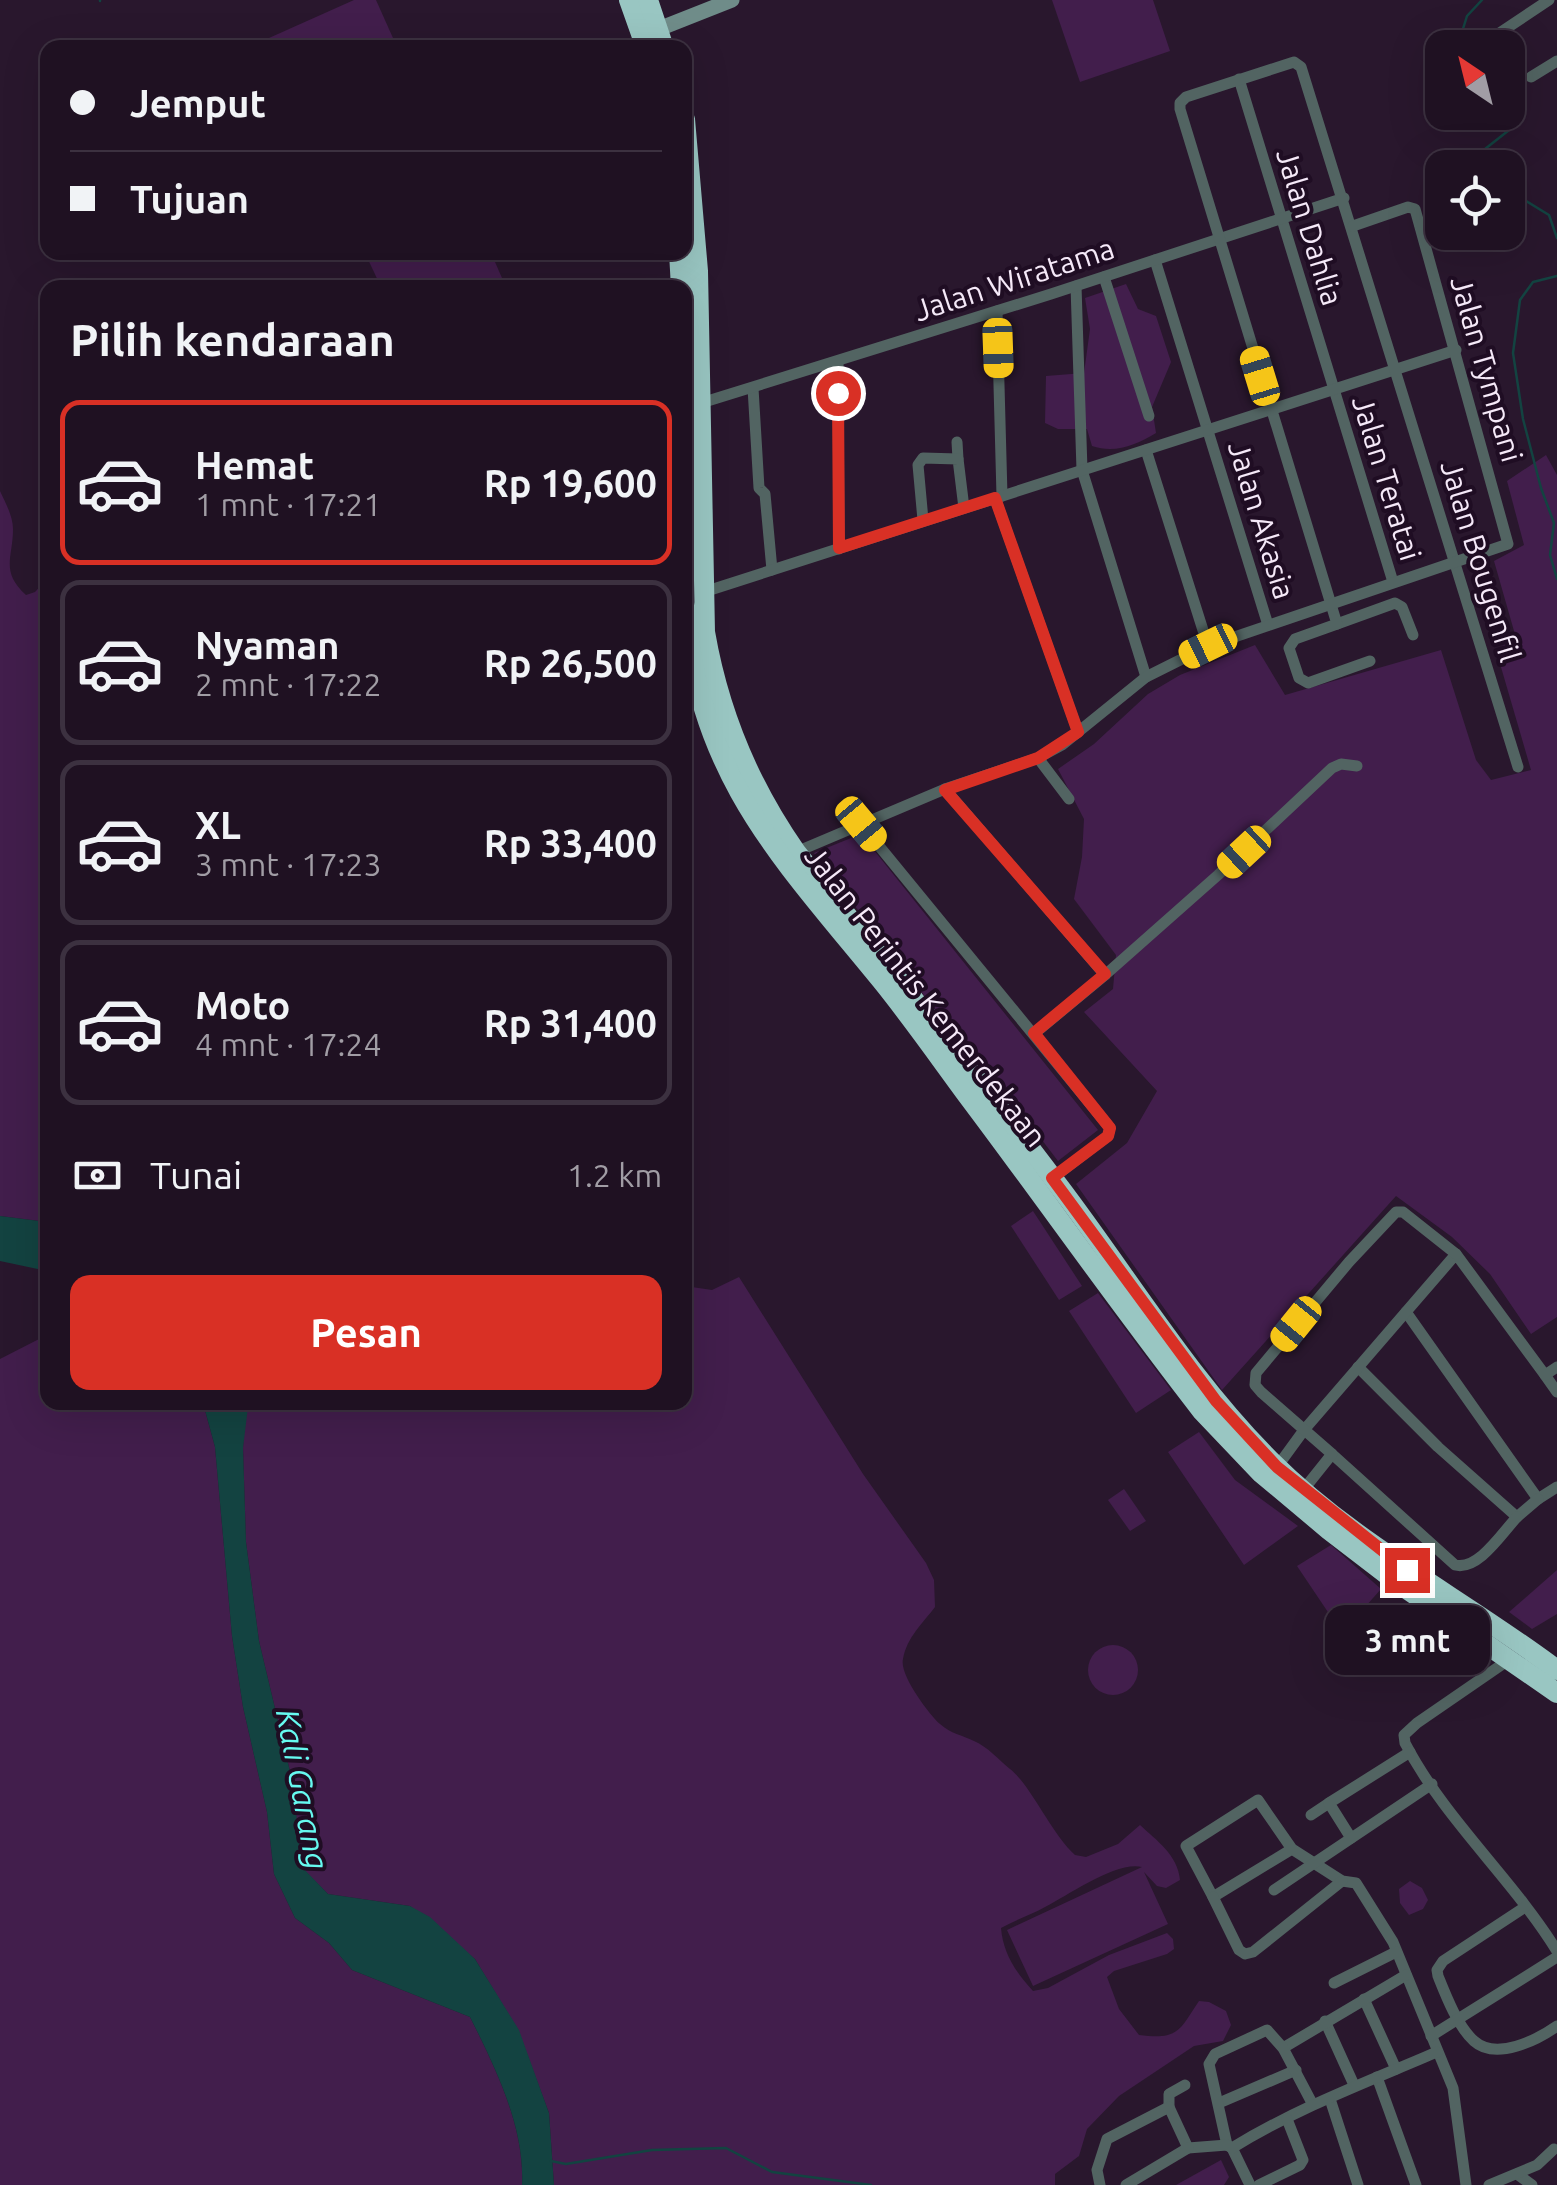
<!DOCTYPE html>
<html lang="id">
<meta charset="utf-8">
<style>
:root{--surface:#1f1122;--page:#271a2a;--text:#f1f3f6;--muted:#a19da5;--line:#3c3140;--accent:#d93025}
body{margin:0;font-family:Ubuntu,sans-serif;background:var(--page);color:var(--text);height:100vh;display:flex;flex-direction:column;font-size:38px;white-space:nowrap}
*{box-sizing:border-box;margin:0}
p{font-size:32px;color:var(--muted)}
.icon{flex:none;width:55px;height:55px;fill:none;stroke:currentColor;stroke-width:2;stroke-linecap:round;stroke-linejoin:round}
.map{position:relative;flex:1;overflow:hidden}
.side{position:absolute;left:40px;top:280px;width:652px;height:1130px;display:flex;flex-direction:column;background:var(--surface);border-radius:20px;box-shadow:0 10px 40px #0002,0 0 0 2px var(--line)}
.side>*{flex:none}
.top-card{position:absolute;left:40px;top:40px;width:652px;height:220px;border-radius:20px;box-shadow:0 10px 40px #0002,0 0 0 2px var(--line);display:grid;align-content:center;height:220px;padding:0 30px;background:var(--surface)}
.needle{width:65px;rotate:325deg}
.fabs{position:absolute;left:1425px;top:30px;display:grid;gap:20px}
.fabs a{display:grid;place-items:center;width:100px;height:100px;border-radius:20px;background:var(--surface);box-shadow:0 10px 40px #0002,0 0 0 2px var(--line);font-size:50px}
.end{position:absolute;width:45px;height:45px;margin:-22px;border:12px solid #d93025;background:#fff;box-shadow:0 0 0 5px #fff}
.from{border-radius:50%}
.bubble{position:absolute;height:70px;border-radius:20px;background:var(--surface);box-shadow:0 10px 40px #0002,0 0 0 2px var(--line);font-size:32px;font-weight:700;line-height:70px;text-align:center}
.car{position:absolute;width:30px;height:60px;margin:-30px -15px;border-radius:12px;box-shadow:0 0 8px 2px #0007;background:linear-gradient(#f5c518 24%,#345 0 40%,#f5c518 0 76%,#345 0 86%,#f5c518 0)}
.top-card b{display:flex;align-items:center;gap:35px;height:95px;font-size:38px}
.top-card b+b{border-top:2px solid var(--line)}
.top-card i{width:25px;height:25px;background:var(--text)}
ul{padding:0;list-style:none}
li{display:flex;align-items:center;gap:30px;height:165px;margin:0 20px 15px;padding:0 10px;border:5px solid var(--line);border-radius:20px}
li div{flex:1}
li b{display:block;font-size:38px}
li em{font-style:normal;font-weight:700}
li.selected{border-color:var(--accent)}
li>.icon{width:90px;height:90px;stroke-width:1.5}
h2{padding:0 30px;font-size:45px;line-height:120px}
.pay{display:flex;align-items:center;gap:25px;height:110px;padding:0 30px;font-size:38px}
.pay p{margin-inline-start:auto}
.action{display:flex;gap:20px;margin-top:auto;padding:20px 30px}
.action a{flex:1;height:115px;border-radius:20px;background:var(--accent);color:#fff;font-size:40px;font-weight:700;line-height:115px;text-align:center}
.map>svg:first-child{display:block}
.green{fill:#421e4c}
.water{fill:#134341}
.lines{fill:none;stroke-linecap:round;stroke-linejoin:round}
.stream{stroke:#134341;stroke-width:2.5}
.street{stroke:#526462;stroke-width:11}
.secondary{stroke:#6f8c89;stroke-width:15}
.highway{stroke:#99c6c2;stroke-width:20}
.route{stroke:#d93025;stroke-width:12}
.labels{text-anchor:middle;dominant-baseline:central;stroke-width:8;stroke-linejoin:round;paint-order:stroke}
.street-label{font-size:30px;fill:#f5e9f8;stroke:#1f0d23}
.water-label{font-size:32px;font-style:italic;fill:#66f9f0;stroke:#1f0d23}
</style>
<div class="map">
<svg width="1557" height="2185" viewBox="0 0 1557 2185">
<rect width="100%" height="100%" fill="#29172d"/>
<!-- green -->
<g class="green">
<path d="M354,0H376L397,47H273L269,38Z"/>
<path d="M1052,0H1153L1170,51L1080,82Z"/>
<path d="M365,253H491L506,287H381Z"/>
<path d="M1126,284L1138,309L1156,316L1171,362L1152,407L1156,433C1136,445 1115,454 1092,446L1087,429H1058L1045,423L1046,376L1084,373L1090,329L1085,298Z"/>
<path d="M1546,455L1557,475V1317L1531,1334L1490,1274L1452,1237L1396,1196L1222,1390L1076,1184L1127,1143L1157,1091L1084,1012L1113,989L1116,955L1074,899L1082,857L1084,819L1058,769L1094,744L1148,694L1180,675L1255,645L1285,695L1441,650L1476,760L1491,780L1531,770L1496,650L1516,638L1494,561L1524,545L1507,481Z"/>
<path d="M0,491C5,502 13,516 13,529C13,558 0,571 26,595L35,592L47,579V1222L0,1216Z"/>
<path d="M861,834L1098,1130L1058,1161L1029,1123L971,1056L814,853Z"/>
<path d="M1033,1211L1082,1286L1059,1300L1011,1226Z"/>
<path d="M739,1277L863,1474L926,1563L934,1580L935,1607C923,1623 907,1637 903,1659C899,1674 928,1713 940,1724C951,1734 962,1735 974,1741C988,1747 999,1760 1010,1769C1030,1784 1051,1833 1075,1855L1086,1857L1118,1844L1140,1825C1156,1840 1178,1855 1180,1880L1166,1888L1157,1886L1144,1872L1168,1924L1033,1986L1007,1930L1142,1867C1116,1861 1069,1895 1045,1907C1031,1915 1015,1920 1001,1928C1003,1953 1016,1973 1033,1991L1048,1988L1109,1955L1167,1933L1173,1939L1174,1949L1167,1954L1114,1971L1107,1977L1119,2009L1139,2035C1180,2040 1179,2030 1199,2001L1209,2002L1226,2011L1231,2025L1223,2041L1194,2046L1119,2096L1087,2129L1079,2156L1055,2174V2185H554L549,2113L518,2030L475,1959L410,1906L328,1894L301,1867L293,1784L259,1641L246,1542L243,1448L246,1403L685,1402V1286L712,1290Z"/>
<path d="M1098,1293L1171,1390L1136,1413L1069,1311Z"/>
<path d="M41,1338L47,1340L48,1402L203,1403L215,1447L232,1636L243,1707L267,1812L274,1874L295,1918L329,1943L352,1970L470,2017C495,2067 525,2127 522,2185H0V1359Z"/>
<path d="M1199,1432L1235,1480L1298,1526L1244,1565L1168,1452Z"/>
<path d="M1124,1489L1146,1521L1130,1531L1108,1500Z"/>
<path d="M1331,1545L1381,1589L1342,1633L1297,1566Z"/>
<path d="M1557,1570V1614L1532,1629L1509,1612Z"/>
<circle cx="1113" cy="1670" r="25"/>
<path d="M1410,1881L1422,1888L1428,1900L1423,1909L1409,1915L1400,1903L1399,1889Z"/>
<path d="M1221,2160L1229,2177L1224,2185H1176Z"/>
</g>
<!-- water -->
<g class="water">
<path d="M0,1216L47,1222V1271L0,1261Z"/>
<path d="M203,1403H246L248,1407L243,1448L246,1542L259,1641L293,1784L302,1867L328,1894L410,1906L430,1917L475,1959L519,2030L549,2113L554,2185H522C525,2127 495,2067 470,2017L352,1970L329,1943L295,1918L274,1874L267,1812L243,1707L232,1636L215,1447Z"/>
</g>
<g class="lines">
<!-- stream -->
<g class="stream">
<path d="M100,0V1"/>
<path d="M1457,48L1467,16L1482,0"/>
<path d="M1491,168L1485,149L1518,123V82L1508,73"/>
<path d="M1508,190L1549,215L1557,238"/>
<path d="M1557,276L1533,282L1520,300L1513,353L1523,419L1541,488L1554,523L1550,555L1557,579"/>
<path d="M551,2161L566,2164L652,2150L726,2148L772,2172L871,2185"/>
</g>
<!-- street -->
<g class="street">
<path d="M1486,42L1549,0"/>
<path d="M1531,77L1557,61"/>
<path d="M1239,79L1393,582"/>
<path d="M1155,260L1268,625"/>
<path d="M1104,277L1149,416"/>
<path d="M1076,286L1082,470L1146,677"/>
<path d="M997,311L1002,496"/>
<path d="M838,361L839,549"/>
<path d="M753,388L759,488L765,494L772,570"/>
<path d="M685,408L1051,294L1344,198"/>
<path d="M957,442L958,459"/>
<path d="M1146,450L1208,646"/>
<path d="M995,498L1078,732"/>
<path d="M923,520L918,465L923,458L958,459L964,508"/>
<path d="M704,592L1456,350"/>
<path d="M1337,624L1395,603L1402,607L1413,635"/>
<path d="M1370,661L1308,683L1299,678L1289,648L1295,639L1337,624L1180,109V103L1186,97L1294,62L1301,67L1518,767"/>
<path d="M1038,758L1069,799"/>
<path d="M945,789L1105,975L1035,1033"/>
<path d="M861,824L1110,1128L1108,1136L1053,1178"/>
<path d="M796,852L945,789L1038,758L1062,745L1146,677L1208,646L1508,544L1415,209L1408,207L1353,226"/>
<path d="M1105,975L1218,875L1332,768L1341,764L1357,766"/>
<path d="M1406,1312L1538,1499L1557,1487"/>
<path d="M1358,1367L1438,1447L1517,1517L1538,1499"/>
<path d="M1545,1375L1557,1392"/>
<path d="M1332,1454L1455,1565C1478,1571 1502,1533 1517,1517"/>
<path d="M1277,1467L1304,1430L1456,1254L1545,1375L1557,1367"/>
<path d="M1304,1489L1332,1454L1261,1392L1255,1385L1256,1373L1349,1262L1396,1212H1403L1456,1254"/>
<path d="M1510,1659L1417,1723L1404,1735L1405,1743C1445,1820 1512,1878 1557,1951"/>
<path d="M1311,1815L1329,1803"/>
<path d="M1351,1838L1329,1803L1410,1752"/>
<path d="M1292,1849L1213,1897L1186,1846L1258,1800L1292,1849L1342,1881L1356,1883L1393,1942L1453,2088L1466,2185"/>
<path d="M1274,1890L1432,1784"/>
<path d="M1213,1897L1239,1950L1245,1954L1253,1952L1342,1881"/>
<path d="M1525,1907L1443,1961L1437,1970L1438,1976C1446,1996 1458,2027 1474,2041C1496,2061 1537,2040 1557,2026"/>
<path d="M1334,1983L1396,1952"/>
<path d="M1364,1999L1396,2069"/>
<path d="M1325,2021L1354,2085"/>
<path d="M1431,2036L1557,1957"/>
<path d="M1283,2048L1406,1975"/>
<path d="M1377,2077L1416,2185"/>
<path d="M1330,2099L1358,2185"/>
<path d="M1219,2103L1296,2070"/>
<path d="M1169,2107V2094L1185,2085"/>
<path d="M1227,2145L1209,2064L1215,2054L1267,2030L1283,2048L1312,2103"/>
<path d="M1232,2148L1250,2185"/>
<path d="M1517,2174L1532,2185"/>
<path d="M1100,2185L1097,2170L1107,2139L1169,2107L1188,2148L1227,2145L1232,2148C1297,2108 1367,2082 1437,2052"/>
<path d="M1126,2185L1188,2148"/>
<path d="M1259,2185L1300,2165L1303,2160L1287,2119"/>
<path d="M1489,2185L1537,2165L1554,2149"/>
</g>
<!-- secondary -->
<path class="secondary" d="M651,32L732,0"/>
<!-- highway -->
<g class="highway">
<path d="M629,0L646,48"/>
<path d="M648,0L664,48"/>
<path d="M685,119L698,271L705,632C719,713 749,785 796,852C884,962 973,1072 1058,1185C1128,1277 1188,1378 1270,1460C1355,1545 1463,1599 1557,1670"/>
<path d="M679,252L681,288"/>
<path d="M685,606C699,776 779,855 881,980C911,1017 939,1057 967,1095C1046,1200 1121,1307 1202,1411L1261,1473L1329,1530L1398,1583L1557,1693"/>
</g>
</g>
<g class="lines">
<!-- route -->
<path class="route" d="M838,393L839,548L995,498L1078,732L1038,758L945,790L1105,974L1034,1033L1110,1128L1108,1136L1052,1178L1216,1401L1277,1467L1407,1570"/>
</g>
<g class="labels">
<!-- street labels -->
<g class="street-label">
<text transform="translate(1310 227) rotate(73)">Jalan Dahlia</text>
<text transform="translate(1014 279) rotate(-18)">Jalan Wiratama</text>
<text transform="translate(1487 369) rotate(74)">Jalan Tympani</text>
<text transform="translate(1387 478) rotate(73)">Jalan Teratai</text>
<text transform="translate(1262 520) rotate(73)">Jalan Akasia</text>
<text transform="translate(1481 561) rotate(73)">Jalan Bougenfil</text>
<text transform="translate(926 996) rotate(52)">Jalan Perintis Kemerdekaan</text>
</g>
<!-- water labels -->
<g class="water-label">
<text transform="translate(303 1789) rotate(79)">Kali Garang</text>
</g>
</g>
</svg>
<div class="fabs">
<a><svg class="needle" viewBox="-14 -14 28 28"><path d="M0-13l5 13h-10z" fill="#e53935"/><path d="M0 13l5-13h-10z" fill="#a19da5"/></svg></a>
<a><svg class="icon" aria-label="locate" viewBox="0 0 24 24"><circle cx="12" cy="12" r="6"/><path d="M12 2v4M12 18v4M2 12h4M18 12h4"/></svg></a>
</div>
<i class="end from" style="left:838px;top:393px"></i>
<i class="end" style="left:1407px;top:1570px"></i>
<div class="bubble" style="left:1325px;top:1605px;width:165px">3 mnt</div>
<i class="car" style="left:998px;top:348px;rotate:178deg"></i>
<i class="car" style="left:1260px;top:376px;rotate:343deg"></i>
<i class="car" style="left:1208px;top:646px;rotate:244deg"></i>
<i class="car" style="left:861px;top:824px;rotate:140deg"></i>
<i class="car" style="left:1244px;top:852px;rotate:227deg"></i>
<i class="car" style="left:1296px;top:1324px;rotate:219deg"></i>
<div class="top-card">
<b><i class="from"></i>Jemput</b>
<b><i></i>Tujuan</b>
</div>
<section class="side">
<h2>Pilih kendaraan</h2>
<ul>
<li class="selected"><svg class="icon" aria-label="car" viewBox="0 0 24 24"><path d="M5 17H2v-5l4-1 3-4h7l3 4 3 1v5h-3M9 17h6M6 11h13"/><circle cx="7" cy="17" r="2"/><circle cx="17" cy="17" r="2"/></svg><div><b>Hemat</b><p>1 mnt · 17:21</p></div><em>Rp 19,600</em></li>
<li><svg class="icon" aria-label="car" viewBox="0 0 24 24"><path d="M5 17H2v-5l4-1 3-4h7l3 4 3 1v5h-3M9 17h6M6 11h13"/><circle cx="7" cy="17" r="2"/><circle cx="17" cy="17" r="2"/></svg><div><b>Nyaman</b><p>2 mnt · 17:22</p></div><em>Rp 26,500</em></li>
<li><svg class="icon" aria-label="car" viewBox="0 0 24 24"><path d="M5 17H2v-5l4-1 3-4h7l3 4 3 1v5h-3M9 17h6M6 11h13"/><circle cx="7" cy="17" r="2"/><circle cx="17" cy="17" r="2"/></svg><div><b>XL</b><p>3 mnt · 17:23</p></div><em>Rp 33,400</em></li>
<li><svg class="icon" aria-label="car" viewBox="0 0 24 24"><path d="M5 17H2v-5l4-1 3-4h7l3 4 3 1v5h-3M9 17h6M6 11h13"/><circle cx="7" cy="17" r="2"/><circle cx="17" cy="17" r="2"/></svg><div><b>Moto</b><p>4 mnt · 17:24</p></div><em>Rp 31,400</em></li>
</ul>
<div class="pay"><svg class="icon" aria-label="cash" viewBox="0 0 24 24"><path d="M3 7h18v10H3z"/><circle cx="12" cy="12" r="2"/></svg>Tunai<p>1.2 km</p></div>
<div class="action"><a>Pesan</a></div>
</section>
</div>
